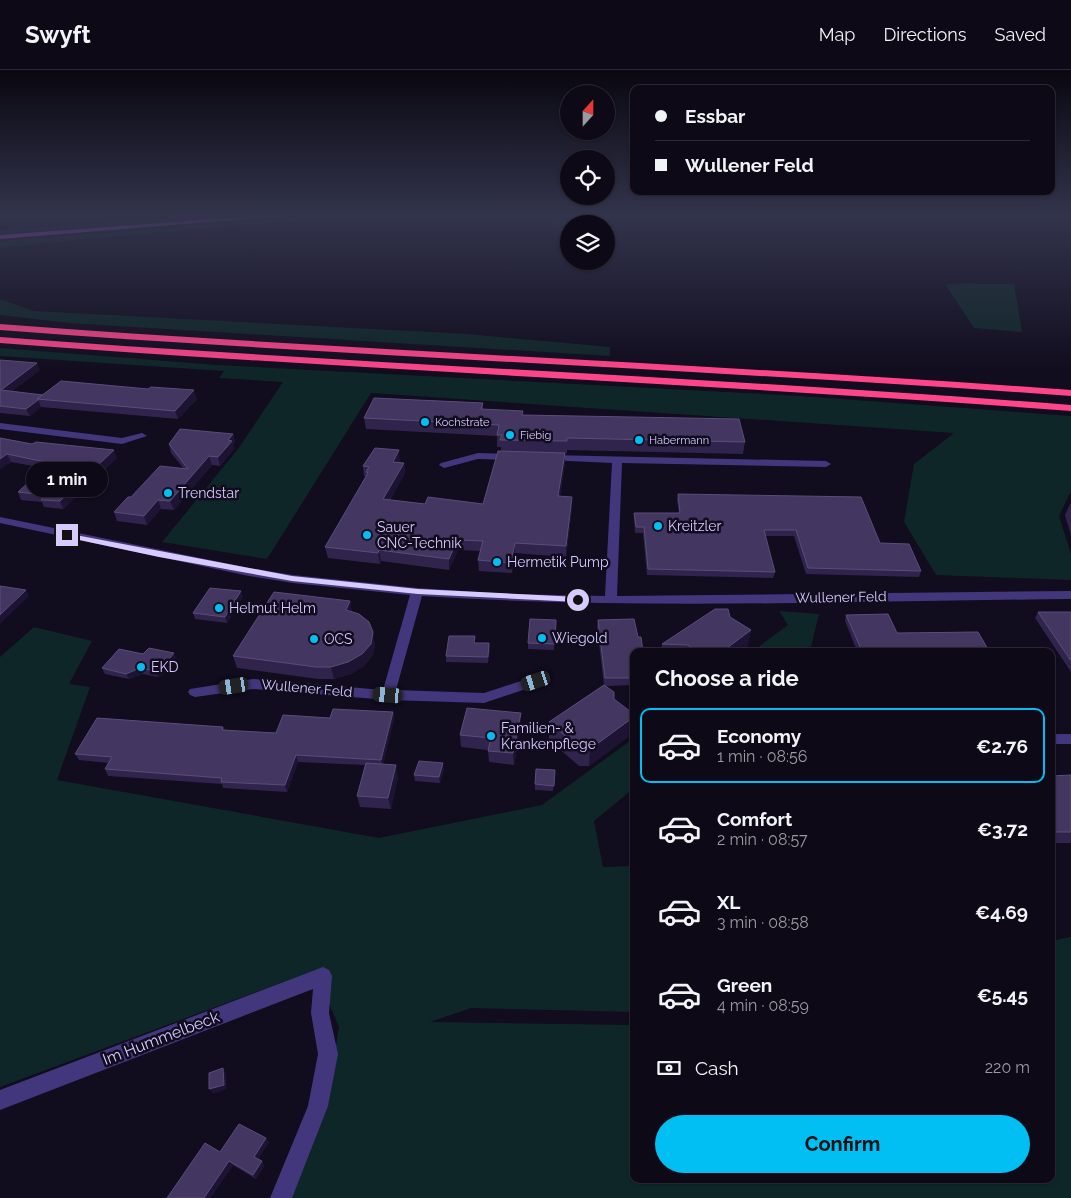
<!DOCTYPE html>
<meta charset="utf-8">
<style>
:root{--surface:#0d0916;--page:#1b1723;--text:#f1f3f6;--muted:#9a9aa1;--line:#2d2a35;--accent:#01bff3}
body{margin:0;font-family:Raleway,sans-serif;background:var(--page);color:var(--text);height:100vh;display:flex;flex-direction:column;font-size:19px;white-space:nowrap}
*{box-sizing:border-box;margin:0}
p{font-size:16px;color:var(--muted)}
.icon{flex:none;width:28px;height:28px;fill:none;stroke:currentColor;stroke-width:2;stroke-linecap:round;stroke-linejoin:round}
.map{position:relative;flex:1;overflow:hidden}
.details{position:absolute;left:630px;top:578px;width:425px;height:535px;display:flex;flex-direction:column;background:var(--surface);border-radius:10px;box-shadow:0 1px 4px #0004,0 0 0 1px var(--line)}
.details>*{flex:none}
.top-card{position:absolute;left:630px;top:15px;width:425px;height:110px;border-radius:10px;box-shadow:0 1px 4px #0004,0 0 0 1px var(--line);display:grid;align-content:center;height:110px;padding:0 25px;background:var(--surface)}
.needle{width:32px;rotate:21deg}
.tools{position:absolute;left:560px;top:15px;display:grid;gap:10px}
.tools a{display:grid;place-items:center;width:55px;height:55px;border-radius:50%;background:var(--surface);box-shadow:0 1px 4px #0004,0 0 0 1px var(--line);font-size:25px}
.end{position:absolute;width:22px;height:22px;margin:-11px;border:6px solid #d6caff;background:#111;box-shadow:0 0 0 2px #111}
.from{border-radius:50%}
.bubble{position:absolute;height:35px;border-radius:18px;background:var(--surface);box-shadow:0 1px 4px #0004,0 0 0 1px var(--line);font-size:16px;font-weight:700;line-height:35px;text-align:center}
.car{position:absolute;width:15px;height:30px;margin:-15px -8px;border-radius:6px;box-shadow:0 0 4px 1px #0007;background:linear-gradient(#222 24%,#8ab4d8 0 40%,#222 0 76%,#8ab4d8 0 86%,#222 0)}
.top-card b{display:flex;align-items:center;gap:18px;height:48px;font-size:19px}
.top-card b+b{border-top:1px solid var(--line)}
.top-card i{width:12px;height:12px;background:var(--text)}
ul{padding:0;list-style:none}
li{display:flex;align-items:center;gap:15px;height:75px;margin:0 10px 8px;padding:0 15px;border:2px solid transparent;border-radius:10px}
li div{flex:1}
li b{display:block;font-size:19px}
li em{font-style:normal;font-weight:700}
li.selected{border-color:var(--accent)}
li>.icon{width:45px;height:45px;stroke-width:1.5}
h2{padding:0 25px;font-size:22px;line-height:60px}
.pay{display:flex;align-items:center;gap:12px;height:55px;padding:0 25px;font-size:19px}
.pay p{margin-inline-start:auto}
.primary-button{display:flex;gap:10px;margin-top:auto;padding:10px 25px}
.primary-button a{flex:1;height:58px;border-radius:30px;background:var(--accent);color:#111;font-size:20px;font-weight:700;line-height:58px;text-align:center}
header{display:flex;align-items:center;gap:30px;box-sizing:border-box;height:70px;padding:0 25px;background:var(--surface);border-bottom:1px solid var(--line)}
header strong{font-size:24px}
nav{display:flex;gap:28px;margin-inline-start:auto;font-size:18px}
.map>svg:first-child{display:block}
.green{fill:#0f2628}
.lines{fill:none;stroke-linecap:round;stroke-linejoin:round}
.minor{fill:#42377d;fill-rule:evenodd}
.major{fill:#d151fe;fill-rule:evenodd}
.highway{fill:#fe4589;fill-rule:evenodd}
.wall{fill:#31244c}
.shaded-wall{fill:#1d1332}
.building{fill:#433660;stroke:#5a4d79}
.route{fill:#d6caff}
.poi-dot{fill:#01bff3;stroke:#110c1e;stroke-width:2}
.labels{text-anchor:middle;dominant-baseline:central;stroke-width:5;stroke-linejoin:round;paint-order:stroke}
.far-poi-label{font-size:11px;fill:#d6caff;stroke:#110c1e;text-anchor:start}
.poi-label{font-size:14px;fill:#d6caff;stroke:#110c1e;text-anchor:start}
.street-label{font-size:14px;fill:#d6caff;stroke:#110c1e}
.near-street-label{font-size:16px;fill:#d6caff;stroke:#110c1e}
</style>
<header>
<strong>Swyft</strong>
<nav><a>Map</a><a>Directions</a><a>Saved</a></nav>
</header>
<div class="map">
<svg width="1071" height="1128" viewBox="0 0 1071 1128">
<rect width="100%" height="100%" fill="#110c1e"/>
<!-- green -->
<g class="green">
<path d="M346,144H377L103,167L0,178V171Z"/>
<path d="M534,144H578L573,154H569V160L566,164Z"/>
<path d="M205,146V148L193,149L0,164V160Z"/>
<path d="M975,213L977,214H1014L1022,262L974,258L945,214Z"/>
<path d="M0,229L34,241L467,264L610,277V286L69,253L0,245Z"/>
<path d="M0,278L217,295L801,326L1071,346V421L1059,446L1071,484V510L936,505L904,452L914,394L954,363L371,323L267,489L162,472L238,379L283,312L219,308L224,301L0,286Z"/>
<path d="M779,541L819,544L810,581H753L788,555Z"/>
<path d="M34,557L92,571L69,614L90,617L57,710L379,768L542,735L634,668V718L594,751L603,797L634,796V942L471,938L430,952L634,955V1109H1051V871L1071,867V1128H288L325,1041L339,957L315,900L0,1017V587Z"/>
</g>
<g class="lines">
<!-- minor -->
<g class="minor">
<path d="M0,353L122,368L142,363L147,366L122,374L0,359Z"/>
<path d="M478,383L512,384L517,387L512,390L478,389L444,398L439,395L441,393Z"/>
<path d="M550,385L826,391L831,394L826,397L622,393L617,526L1071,521V529C855,531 638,540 422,526L396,620L484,623L536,606L541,608L543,611L541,614L484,633L388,630L253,619L195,627L190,625L188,622L190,619L253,609L383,620L410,525L293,513L249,506L0,453V447L249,498L293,505L417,518L511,524L605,526L612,393L547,390L545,388Z"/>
<rect x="1051" y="664" width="20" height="10"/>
<path d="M323,897L329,900L332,906L329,943L338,984L328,1036L292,1128H270L308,1036L318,984L311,943L313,919L0,1040V1020Z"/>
</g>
<!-- major -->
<path class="major" d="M278,144H310L0,169V165Z"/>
<!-- highway -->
<g class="highway">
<path d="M0,254C357,281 714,294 1071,320V326C714,300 357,287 0,260Z"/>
<path d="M0,267C357,294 714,307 1071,335V341C714,314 357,300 0,273Z"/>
</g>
</g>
<!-- wall -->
<g class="wall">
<path d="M0,290L40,300L12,321L43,325L197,329L178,349L41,337L30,346L0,343Z"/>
<path d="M483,333V339L523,345L745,372L743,384L567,380V383L518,382L565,383V393L560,426L572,438L566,487L515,483L512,503L479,501L478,490L481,481L458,480L449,500L381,491L380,494L328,488L325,477L366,407L364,406L363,396L400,390L399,392L404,393L405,403L390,430L425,434H483L501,382V377H497V366L366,359L364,348Z"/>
<path d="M233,364L235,372L233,375L234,379L220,396L212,395L174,440L161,439L147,455L117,451L114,442L131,427L184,399L171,383L169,374Z"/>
<path d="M0,368L32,374L117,388L63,439L44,437L42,432L21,430L18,422L44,398L11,392L0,399Z"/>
<path d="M678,424L880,473L921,501L919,507L806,504L794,466H765L775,502L773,508L647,505L643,463H635L634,449V443H679L677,430Z"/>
<path d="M1070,434H1071V465L1065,445Z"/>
<path d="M243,527L227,553L195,549L193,543Z"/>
<path d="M350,531L352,542L375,574L373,585L364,596L351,604L334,609H318L237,598L233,586Z"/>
<path d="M1038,542H1071V602L1035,548Z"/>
<path d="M846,545L897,563L989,581H857L845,551Z"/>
<path d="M730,547L751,560L747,578L742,581H661L662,574Z"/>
<path d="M556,550L554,580L528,579V573Z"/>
<path d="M598,550L634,581V615L606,616L614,629L631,649L629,666L589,696H579L549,670V652L604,615L597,557Z"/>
<path d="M475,573H489L490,579L488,593L446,592V586Z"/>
<path d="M143,584L176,589L163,605L158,607L143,604L129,609L105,604L102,598Z"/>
<path d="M393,642L394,649L383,694L398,707L391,739L360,737L357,726L365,695L298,692L287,722L223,718L222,714L108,706L105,699L109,693L79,690L75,684L223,657L225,660L276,663L330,648Z"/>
<path d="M521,655L514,695L489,692L488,680L461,677L460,665Z"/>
<path d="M444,699L440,713L415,711L414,705Z"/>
<path d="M555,700L553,721L535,720V714Z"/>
<path d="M1071,705V773H1051V706Z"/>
<path d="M266,1068L269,1072L258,1089L262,1091L264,1096L256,1109L233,1095L210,1128H167L220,1082Z"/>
</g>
<!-- shaded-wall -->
<g class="shaded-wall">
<path d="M37,293L40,300L4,327L1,320Z"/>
<path d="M194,320L197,329L178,349L175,341Z"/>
<path d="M38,330L41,337L30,346L26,339Z"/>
<path d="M233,364L235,372L233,375L234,379L220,396L218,387L228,370Z"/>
<path d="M114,380L117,388L63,439L60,431Z"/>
<path d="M399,380L400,390L394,402L393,392Z"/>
<path d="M565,383V393L558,437V426Z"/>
<path d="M7,384L11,392L0,399V389Z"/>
<path d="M209,386L212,395L174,440L170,431Z"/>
<path d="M404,393L405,403L385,440L383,429Z"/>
<path d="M572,427V438L566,487V476Z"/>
<path d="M158,430L161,439L147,455L144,446Z"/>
<path d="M457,470L458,480L449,500V489Z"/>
<path d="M515,473V483L512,503L511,493Z"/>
<path d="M379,480L381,491L380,494L378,483Z"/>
<path d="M26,520L29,526L0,554V545Z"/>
<path d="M241,521L243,527L227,553L225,547Z"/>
<path d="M350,531L352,543L346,540Z"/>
<path d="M751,560L747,578L742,581H723Z"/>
<path d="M373,562L375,574L373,585L364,596L351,604L334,609L331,597Z"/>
<path d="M489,573L490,579L488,593V587Z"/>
<path d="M174,583L176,589L163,605L158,607L155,601Z"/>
<path d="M140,598L143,604L129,609L126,604Z"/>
<path d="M393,642L394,649L383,696L381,690Z"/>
<path d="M521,643V655L514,695L513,683Z"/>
<path d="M631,649L629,666L589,696L590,679Z"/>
<path d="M296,685L298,692L287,722L285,715Z"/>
<path d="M443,693L444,699L440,713L439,707Z"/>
<path d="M396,695L398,707L391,739L388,728Z"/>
<path d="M223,998L226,1003L227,1019L213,1024L209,1019Z"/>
<path d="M266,1068L269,1072L257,1091L254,1087Z"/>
<path d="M229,1091L233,1095L210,1128H204Z"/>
<path d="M262,1091L264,1096L256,1109L253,1105Z"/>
</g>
<!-- building -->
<g class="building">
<path d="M0,290L37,293L1,320L43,325L37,329L38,330L26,339L0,336Z"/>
<path d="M61,311L148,319L151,317L194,320L175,341L37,329Z"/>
<path d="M374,328L483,333L481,339L523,341L522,345L739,349L745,372L567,368V371L500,370L502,365H497L499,355L364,348Z"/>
<path d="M180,359L233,364L228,370L232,371L218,387L209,386L170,431L158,430L144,446L114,442L128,427H131L160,396L188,399L169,374Z"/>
<path d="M0,368L32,374L36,372L114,380L60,431L41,430L45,425L18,422L50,393L7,384L0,389Z"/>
<path d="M375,378L399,380L393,392L404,393L383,429L425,434L428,427L483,434L498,381L565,383L558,426L572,427L566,476L515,473L511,493L478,490L483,471L457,470L449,489L379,480L378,483L325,477L368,403L366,402L369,397L363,396Z"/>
<path d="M678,424L861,427L880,473L909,474L921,501L808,498L796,460H764L775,502L648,499L644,457H636L634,443H680Z"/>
<path d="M0,516L26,520L0,545Z"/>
<path d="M210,518L241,521L225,547L193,543Z"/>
<path d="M274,522L350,531L346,540L359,544L369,552L373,562L371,574L362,584L348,592L331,597H316L233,586Z"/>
<path d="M715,539H728L730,547L751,560L723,581H696L688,575L662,574Z"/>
<path d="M1038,542H1071V591Z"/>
<path d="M888,544L897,563L978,562L989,581H862L846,545Z"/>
<path d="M530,549L556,550L555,574L528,573Z"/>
<path d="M634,549L638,567H641L643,581H634V608H605L598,550Z"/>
<path d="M449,566H475L474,573H489L488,587L446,586Z"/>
<path d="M149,578L174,583L161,599L155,601L140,598L126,604L102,598L119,579L143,584Z"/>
<path d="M604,615L614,622V629L631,642V649L590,679L580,678L549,652Z"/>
<path d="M467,638L521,643L513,683L488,681L491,668L460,665Z"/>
<path d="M333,639L393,642L381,690L296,685L285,715L221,712L222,708L105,699L112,687L75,684L97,648L223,657L222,660L276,663L283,645L330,648Z"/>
<path d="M419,691L443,693L439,707L414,705Z"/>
<path d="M366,693L396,695L388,728L357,726Z"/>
<path d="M536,699L555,700L554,716L535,714Z"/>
<path d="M1071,705V762H1051V706Z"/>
<path d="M223,998L224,1015L209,1019V1003Z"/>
<path d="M239,1054L266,1068L254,1087L262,1091L253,1105L229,1091L204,1128H167L205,1073L220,1082Z"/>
</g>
<!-- sky -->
<linearGradient id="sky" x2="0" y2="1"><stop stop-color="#090710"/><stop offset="0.48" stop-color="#32344c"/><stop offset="1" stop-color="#32344c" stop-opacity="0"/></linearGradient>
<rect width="1071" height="302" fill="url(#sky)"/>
<!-- route -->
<path class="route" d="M65,463L292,506L418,519L578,527L581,530L578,532L418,524L292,511L159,487L65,467Z"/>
<!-- markers -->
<g class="poi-dot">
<circle cx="425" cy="352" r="5"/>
<circle cx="510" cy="365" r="5"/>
<circle cx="639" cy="370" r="5"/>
<circle cx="168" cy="423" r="5"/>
<circle cx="658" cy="456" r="5"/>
<circle cx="367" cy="465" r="5"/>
<circle cx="497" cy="492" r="5"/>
<circle cx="219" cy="538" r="5"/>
<circle cx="542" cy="568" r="5"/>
<circle cx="314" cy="569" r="5"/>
<circle cx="141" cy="597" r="5"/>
<circle cx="491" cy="666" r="5"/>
</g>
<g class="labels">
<!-- far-poi labels -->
<g class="far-poi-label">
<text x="435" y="352">Kochstrate</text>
<text x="520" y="365">Fiebig</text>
<text x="649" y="370">Habermann</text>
</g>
<!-- poi labels -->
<g class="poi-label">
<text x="178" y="423">Trendstar</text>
<text x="668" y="456">Kreitzler</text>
<text x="377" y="457">Sauer<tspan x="377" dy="16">CNC-Technik</tspan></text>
<text x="507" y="492">Hermetik Pump</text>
<text x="229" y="538">Helmut Helm</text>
<text x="552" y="568">Wiegold</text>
<text x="324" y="569">OCS</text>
<text x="151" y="597">EKD</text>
<text x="501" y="658">Familien- &amp;<tspan x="501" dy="16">Krankenpflege</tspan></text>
</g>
<!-- street labels -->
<g class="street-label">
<text transform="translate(841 527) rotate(-1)">Wullener Feld</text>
<text transform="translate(307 618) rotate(5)">Wullener Feld</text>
</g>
<!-- near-street labels -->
<g class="near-street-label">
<text transform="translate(161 968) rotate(-21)">Im Hummelbeck</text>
</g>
</g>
</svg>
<div class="tools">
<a><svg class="needle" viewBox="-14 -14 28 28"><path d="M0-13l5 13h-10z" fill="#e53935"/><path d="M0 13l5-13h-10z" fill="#9a9aa1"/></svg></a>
<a><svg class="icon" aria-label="locate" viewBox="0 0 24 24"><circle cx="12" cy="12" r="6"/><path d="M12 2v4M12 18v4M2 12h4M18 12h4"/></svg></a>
<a><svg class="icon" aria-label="layers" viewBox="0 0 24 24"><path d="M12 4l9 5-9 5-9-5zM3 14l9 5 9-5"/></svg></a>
</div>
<i class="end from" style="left:578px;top:530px"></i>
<i class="end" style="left:67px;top:465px"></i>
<div class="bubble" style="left:26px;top:392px;width:82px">1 min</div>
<i class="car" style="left:536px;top:611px;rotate:252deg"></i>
<i class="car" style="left:234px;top:616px;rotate:261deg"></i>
<i class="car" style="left:388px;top:625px;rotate:275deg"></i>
<div class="top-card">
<b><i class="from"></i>Essbar</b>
<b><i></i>Wullener Feld</b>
</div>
<section class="details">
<h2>Choose a ride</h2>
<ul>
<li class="selected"><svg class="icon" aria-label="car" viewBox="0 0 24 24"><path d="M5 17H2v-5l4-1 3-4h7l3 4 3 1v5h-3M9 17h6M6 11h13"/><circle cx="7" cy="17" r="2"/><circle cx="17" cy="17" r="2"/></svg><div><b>Economy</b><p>1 min · 08:56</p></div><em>€2.76</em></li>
<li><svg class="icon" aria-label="car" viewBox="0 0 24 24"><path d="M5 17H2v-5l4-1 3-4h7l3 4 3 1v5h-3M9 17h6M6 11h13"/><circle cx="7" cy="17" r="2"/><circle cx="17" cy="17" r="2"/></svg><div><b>Comfort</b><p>2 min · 08:57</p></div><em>€3.72</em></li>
<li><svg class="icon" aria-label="car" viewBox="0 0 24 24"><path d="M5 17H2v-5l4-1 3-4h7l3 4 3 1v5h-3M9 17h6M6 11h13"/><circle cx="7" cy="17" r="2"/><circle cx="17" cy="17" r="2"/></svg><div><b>XL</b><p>3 min · 08:58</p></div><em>€4.69</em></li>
<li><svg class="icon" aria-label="car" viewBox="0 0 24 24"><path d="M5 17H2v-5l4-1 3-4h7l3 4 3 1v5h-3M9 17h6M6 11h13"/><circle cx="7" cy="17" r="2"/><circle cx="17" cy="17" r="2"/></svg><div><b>Green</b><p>4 min · 08:59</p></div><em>€5.45</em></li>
</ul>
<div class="pay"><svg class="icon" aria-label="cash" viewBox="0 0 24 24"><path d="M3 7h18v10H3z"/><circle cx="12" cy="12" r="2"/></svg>Cash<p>220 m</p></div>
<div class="primary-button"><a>Confirm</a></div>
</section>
</div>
